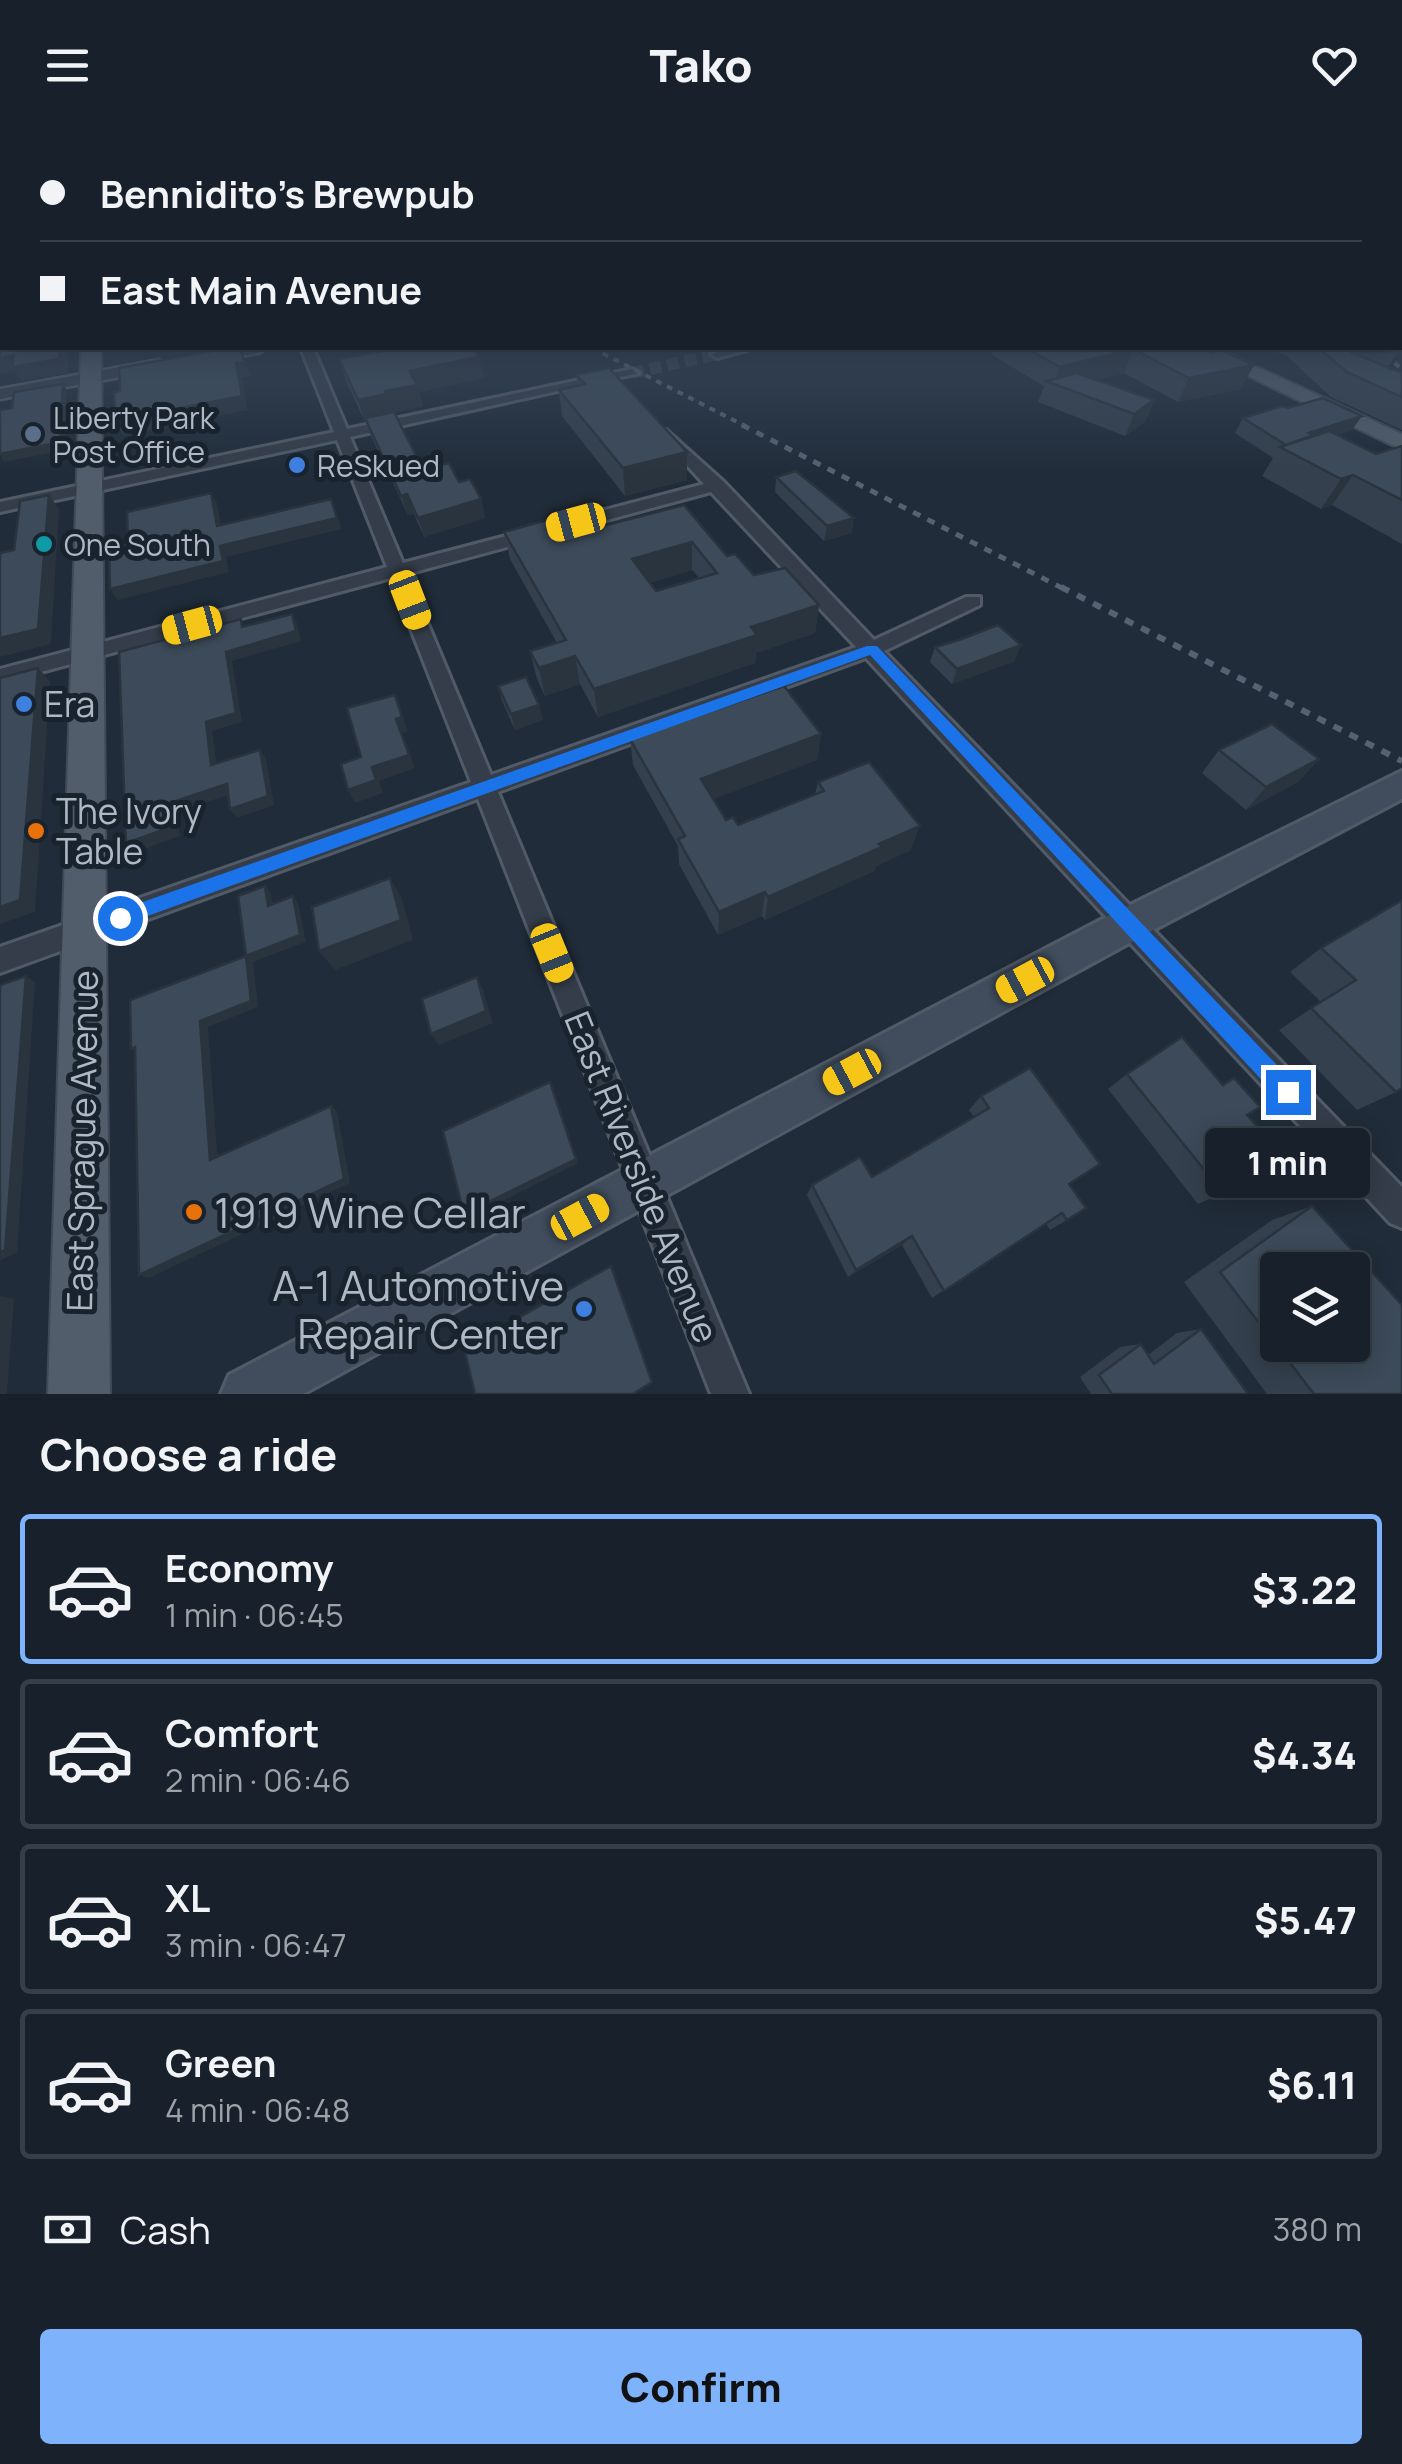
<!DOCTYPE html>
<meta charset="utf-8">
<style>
:root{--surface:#18212b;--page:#212933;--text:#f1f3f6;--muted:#9fa3a9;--line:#363e47;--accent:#7eb3fb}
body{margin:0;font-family:Manrope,sans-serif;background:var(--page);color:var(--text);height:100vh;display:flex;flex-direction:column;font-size:38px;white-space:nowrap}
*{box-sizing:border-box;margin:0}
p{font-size:32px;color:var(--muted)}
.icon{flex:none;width:55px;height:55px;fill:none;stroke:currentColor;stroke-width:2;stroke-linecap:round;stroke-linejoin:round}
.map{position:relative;height:1264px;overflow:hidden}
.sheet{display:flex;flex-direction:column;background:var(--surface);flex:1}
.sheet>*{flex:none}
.hud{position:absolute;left:0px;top:0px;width:1402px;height:220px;box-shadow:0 5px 25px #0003,0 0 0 2px var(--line);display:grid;align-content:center;height:220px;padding:0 40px;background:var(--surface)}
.controls{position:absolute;left:1260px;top:1122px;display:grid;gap:20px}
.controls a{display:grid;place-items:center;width:110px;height:110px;border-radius:10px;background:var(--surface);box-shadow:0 5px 25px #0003,0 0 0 2px var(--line);font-size:50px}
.end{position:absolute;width:45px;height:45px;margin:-22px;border:12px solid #1a73e8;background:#fff;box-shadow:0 0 0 5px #fff}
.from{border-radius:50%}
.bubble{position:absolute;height:70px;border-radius:10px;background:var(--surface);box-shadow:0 5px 25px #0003,0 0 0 2px var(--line);font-size:32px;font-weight:800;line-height:70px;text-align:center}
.car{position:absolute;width:30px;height:60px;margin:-30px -15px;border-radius:12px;box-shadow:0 0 8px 2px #0007;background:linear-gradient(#f5c518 24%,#345 0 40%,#f5c518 0 76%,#345 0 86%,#f5c518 0)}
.hud b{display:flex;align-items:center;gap:35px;height:95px;font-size:38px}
.hud b+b{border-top:2px solid var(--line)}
.hud i{width:25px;height:25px;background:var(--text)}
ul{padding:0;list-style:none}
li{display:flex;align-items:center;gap:30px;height:150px;margin:0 20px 15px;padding:0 20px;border:5px solid var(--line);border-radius:10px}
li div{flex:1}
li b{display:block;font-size:38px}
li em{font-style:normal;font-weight:800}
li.on{border-color:var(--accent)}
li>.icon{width:90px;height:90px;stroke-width:1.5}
h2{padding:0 40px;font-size:45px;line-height:120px}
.pay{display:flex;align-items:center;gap:25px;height:110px;padding:0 40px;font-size:38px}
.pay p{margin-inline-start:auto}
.primary-button{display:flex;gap:20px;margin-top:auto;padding:20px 40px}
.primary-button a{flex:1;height:115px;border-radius:10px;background:var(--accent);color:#111;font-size:40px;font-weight:800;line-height:115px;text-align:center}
header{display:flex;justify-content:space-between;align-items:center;height:130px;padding:0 40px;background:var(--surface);font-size:45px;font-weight:800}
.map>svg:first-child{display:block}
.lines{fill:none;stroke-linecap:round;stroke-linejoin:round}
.minor-tunnel{stroke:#35414e;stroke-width:12;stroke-dasharray:12 6;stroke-linecap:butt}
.minor-casing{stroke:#515b67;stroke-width:6}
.tertiary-casing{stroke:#515b67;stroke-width:5}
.secondary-casing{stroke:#515b67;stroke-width:6}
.primary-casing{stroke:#404956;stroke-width:4}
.minor{fill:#343d49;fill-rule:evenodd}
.tertiary{fill:#343d49;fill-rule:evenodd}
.secondary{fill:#414d5d;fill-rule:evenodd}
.primary{fill:#515d6a;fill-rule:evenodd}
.rail-far2{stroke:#556271;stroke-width:4;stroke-dasharray:6 6;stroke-linecap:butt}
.rail-far1{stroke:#556271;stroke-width:5;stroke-dasharray:8 8;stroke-linecap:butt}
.rail{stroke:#556271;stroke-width:6;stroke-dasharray:9 9;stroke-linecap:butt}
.wall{fill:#34404d;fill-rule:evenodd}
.shaded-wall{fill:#2a343e}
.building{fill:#3c4a59;stroke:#2a343e;stroke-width:2.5;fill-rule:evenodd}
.route{fill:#1a73e8}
.service-dot{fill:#5c6f8a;stroke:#19232e;stroke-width:4}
.shop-dot{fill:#3f7fe0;stroke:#19232e;stroke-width:4}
.culture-dot{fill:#0f9aa8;stroke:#19232e;stroke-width:4}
.food-dot{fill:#e8710a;stroke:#19232e;stroke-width:4}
.labels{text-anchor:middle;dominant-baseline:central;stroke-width:10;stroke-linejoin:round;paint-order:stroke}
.far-poi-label{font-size:30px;fill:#aeb8c6;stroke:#19232e;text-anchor:start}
.poi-label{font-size:35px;fill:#aeb8c6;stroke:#19232e;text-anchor:start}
.street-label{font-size:35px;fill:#aeb8c6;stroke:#19232e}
.near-poi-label{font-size:42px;fill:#aeb8c6;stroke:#19232e;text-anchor:start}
</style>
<header><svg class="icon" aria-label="menu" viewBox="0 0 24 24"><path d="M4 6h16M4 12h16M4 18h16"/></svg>Tako<svg class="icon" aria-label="heart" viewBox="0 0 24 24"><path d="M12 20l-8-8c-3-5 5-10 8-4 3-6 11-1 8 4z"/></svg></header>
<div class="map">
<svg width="1402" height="1264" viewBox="0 0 1402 1264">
<rect width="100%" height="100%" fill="#202c39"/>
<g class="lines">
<!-- minor-tunnel -->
<path class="minor-tunnel" d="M632,243L717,224"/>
<!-- minor casing -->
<g class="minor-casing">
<g id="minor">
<rect x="1400" y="175" width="2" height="7"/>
<path d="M301,218H313L347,299L632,239L639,243L350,307L403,433L704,354L661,307L659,304L666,300L724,352L874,510L966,467H980V475L884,521L1402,1057V1098L1390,1093L866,528L498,662L749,1264H711L478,669L0,843V817L471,652L391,448L0,553V539L387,437L337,310L0,382V372L334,302ZM711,362L856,517L491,645L407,444Z"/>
<path d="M731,218H754L717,228L711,224Z"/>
</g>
</g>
<!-- tertiary casing -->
<g class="tertiary-casing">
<g id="tertiary">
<path d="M232,218H267L259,223L205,232L197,227Z"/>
<path d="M159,230L168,235L165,239L0,269V259Z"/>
</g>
</g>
<!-- secondary casing -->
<g class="secondary-casing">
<path id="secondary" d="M1402,641V669L1142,806L303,1264H221L229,1245L1116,782Z"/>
</g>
<!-- primary casing -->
<g class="primary-casing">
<g id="primary">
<path d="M81,218H101L110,1264H48Z"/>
<path d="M1190,218H1216L1402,304V320Z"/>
</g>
</g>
<!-- minor -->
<use href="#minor" class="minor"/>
<!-- tertiary -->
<use href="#tertiary" class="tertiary"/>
<!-- secondary -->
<use href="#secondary" class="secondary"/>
<!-- primary -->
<use href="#primary" class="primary"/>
<!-- rail-far2 -->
<g class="rail-far2">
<path d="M592,218L747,297"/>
<path d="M1376,218L1402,239"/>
</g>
<!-- rail-far1 -->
<path class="rail-far1" d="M742,295L1066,460"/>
<!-- rail -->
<path class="rail" d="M1061,457L1402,631"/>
</g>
<!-- wall -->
<g class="wall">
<path d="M390,218H472L479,227L483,248L419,262L423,276L395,282L423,339L459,352L481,369L485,388L424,407L414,384L408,385L371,306L366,291L365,292L346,251L339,229L391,220Z"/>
<path d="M994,218H1199L1241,259L1178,272L1124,243L1096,250L1154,270L1145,292L1125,306L1038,272L1044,256L992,225Z"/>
<path d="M1267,218H1392L1398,222L1388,237L1402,243V300L1331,267L1287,226Z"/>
<path d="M576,245L687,350L625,366L562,286L559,260L578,255Z"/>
<path d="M1288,278L1352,300L1337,305L1376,324L1402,316V414L1332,375L1321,379L1262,346L1273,328L1235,303L1243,288Z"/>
<path d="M776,347L852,403L824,411L775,362Z"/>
<path d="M684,375L727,426L754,445L819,475L815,503L756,523L755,533L598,587L580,554L545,566L537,549L530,521L557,513L510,429L504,402L551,397L579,402ZM692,440L699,448L656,461L649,453Z"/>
<path d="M935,517L1015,531L952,554L930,532Z"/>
<path d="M498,556L543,590L515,600L502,571Z"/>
<path d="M821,604L817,630L713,669L726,690L738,695L815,664L818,652L911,720L876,736L874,741L765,790L762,786L718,805L679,734L678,716L633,635L630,609Z"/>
<path d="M1219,620L1319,629L1298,652L1246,680L1202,643Z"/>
<path d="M1402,770L1396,962L1357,980L1279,900L1321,872L1290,842L1321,818Z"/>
<path d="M1127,944L1223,1063L1198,1074L1108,959Z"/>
<path d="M981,966L1069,1054L1067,1090L1050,1100L1046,1094L932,1168L902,1115L848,1147L807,1065L812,1055L872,1047L974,987L969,980Z"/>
<path d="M1312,1076L1402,1264H1267L1184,1152L1272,1090Z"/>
<path d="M1201,1199L1248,1264H1091L1080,1247L1120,1217L1141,1214L1148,1225L1177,1203Z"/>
</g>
<!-- shaded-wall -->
<g class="shaded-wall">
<path d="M60,218H68L69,220L68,243L21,251L15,241L0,244V228Z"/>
<path d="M171,218H220L175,224Z"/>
<path d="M240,218L250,246L242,248L248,280L123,306L115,291L236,233Z"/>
<path d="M1133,219L1124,243L1065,258L1054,254L1060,237Z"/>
<path d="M479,227L483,248L419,262L423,276L392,283L393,286L365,292L358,270L409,241Z"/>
<path d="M1254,235L1241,259L1178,272L1189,248Z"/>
<path d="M63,254L67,261L65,320L4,332L0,324Z"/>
<path d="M1154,270L1145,292L1125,306L1134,284Z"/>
<path d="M1362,286L1352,300L1309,314V303Z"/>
<path d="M687,322V350L625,366L623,338Z"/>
<path d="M1353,345L1332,375L1321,379L1341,349Z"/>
<path d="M211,363L217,373L223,406L217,396Z"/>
<path d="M407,364L414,384L408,385L401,366Z"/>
<path d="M49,365L59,379L51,514L0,527V508Z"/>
<path d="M331,369L342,399L226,427L229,442L118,470L110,459L220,416Z"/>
<path d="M481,369L485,388L424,407L418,388Z"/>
<path d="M854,388L852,403L824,411L827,396Z"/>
<path d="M692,412V440L635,457L632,429Z"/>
<path d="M819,475L815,503L756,523L755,533L598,587L594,559L751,497Z"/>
<path d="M292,484L297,493L301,511L232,531L242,592L212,601L218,644L211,635L206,592L226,522Z"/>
<path d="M1021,515L1015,531L952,554L957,539Z"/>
<path d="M575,526L580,554L545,566L539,538Z"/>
<path d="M38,538L50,551L35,782L0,794V777Z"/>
<path d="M395,565L408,601L402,603L415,638L379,651L383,663L355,673L348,660L372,637L396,589Z"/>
<path d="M539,575L543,590L515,600L511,584Z"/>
<path d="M821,604L817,630L701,674V649Z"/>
<path d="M260,620L266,629L274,675L237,688L230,679Z"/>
<path d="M1319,629L1298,652L1246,680L1266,657Z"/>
<path d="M227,654L234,663L177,682L180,706L135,722L126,713L170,673Z"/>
<path d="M920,696L911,720L876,736L874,741L765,790L768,767Z"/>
<path d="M390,748L402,769L413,810L335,840L319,821Z"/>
<path d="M265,756L271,763L274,782L268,776Z"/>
<path d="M765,762L762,786L718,805L719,782Z"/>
<path d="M293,766L298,773L306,812L253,832L258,877L208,897L218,1034L210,1030L200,891L246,826Z"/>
<path d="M26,846L35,852L17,1123L0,1130Z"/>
<path d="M477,847L483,860L493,893L439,915L431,904Z"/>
<path d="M550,952L578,1033L468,1088L464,1084Z"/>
<path d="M331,976L337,981L350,1053L149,1148L139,1145Z"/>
<path d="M912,1106L902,1115L848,1147L856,1140Z"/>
<path d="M0,1166L14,1169L7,1264H0Z"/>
</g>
<!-- building -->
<g class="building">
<path d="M0,178H2V218H60L59,229L12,237L14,225L0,228Z"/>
<path d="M228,218H240L244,232L236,233L242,266L115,291L114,262L120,261L119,238Z"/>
<path d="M395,218H472L479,227L409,241L417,255L385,261L386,264L358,270L339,229L396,219Z"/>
<path d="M1026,218H1199L1211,223L1221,220L1254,235L1189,248L1133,219L1060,237Z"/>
<path d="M1318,218H1392L1398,222H1351L1402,243V267L1347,242Z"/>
<path d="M609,238L687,322L623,338L559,260L585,254L576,245Z"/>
<path d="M1077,243L1154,270L1134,284L1046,251Z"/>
<path d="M63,254L60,312L0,324V280L12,278L14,262Z"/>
<path d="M1323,268L1362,286L1309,303L1314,305L1286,315L1243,288L1282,276L1288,278Z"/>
<path d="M394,282L423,339L449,333L459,352L470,349L481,369L418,388L407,364L401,366L365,288Z"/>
<path d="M1329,301L1376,324L1402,316V370L1353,345L1341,349L1280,317Z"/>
<path d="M796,341L854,388L827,396L776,347Z"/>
<path d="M211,363L217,396L331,369L337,388L220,416L223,431L110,459L109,415L128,411L127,382Z"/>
<path d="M49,365L38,499L0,508V423L14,420L20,371Z"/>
<path d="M684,375L727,426L735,424L754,445L785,438L819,475L751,497L757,505L594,559L575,526L539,538L530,521L566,510L504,402L547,390L551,397L572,391L579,402ZM692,412L717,443L656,461L632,429Z"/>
<path d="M292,484L296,501L226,522L236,583L206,592L211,635L260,620L268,666L230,679L227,654L170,673L172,697L126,713L119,522L241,489L242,497Z"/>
<path d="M998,495L1021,515L957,539L935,517L959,510Z"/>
<path d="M38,538L20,770L0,777V548Z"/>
<path d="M526,547L539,575L511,584L498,556Z"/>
<path d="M784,556L821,604L701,649L726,690L733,687L738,695L824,661L818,652L869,632L920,696L879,714L882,717L768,767L765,762L719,782L678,709L685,706L630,609Z"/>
<path d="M395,565L402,587L396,589L409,625L372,637L376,650L348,660L341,634L361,627L347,578Z"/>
<path d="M1272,594L1319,629L1266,657L1219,620Z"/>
<path d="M390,748L401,790L319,821L312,777Z"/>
<path d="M265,756L268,776L293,766L300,805L246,826L238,766Z"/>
<path d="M1402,770V958L1396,962L1311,878L1356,850L1321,818Z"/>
<path d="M246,826L251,871L200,891L210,1030L331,976L344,1049L139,1145L135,917L131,919L130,870Z"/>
<path d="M26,846L5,1120L0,1122V855Z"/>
<path d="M477,847L486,881L431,904L422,869Z"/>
<path d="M1182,907L1223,955L1234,948L1260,977L1247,985L1281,1023L1223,1063L1127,944Z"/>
<path d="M1030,938L1100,1034L1069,1054L1086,1078L1067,1090L1062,1083L944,1161L912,1106L856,1140L812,1055L860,1027L872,1047L989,978L981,966Z"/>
<path d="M550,952L576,1029L464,1084L443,1001Z"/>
<path d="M1312,1076L1402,1175V1264H1314L1220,1142ZM1278,1140H1352V1215H1278Z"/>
<path d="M611,1136L652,1252L633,1264H475L464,1218Z"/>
<path d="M1201,1199L1248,1264H1112L1099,1245L1141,1214L1154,1234Z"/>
</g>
<!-- sky -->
<linearGradient id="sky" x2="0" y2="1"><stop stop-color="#12181f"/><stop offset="0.49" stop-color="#3c4b5f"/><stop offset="1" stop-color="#3c4b5f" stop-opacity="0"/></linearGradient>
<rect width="1402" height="345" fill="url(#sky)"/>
<!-- route -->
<path class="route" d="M867,516H877L1295,954L1298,962L1295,970L1288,973L1280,970L870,525L120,796L111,788L120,780Z"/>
<!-- markers -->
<circle class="service-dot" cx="33" cy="304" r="10"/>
<g class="shop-dot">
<circle cx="297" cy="335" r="10"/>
<circle cx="24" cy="574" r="10"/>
<circle cx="584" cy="1179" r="10"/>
</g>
<circle class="culture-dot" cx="44" cy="414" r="10"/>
<g class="food-dot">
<circle cx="36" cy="701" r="10"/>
<circle cx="194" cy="1082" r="10"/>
</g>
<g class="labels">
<!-- far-poi labels -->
<g class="far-poi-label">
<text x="53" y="287">Liberty Park<tspan x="53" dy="34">Post Office</tspan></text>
<text x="317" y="335">ReSkued</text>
<text x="64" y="414">One South</text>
</g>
<!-- poi labels -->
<g class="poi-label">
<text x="44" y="574">Era</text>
<text x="56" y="681">The Ivory<tspan x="56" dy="40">Table</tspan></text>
</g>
<!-- street labels -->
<g class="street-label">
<text transform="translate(82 1011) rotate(-89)">East Sprague Avenue</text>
<text transform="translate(642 1047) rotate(68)">East Riverside Avenue</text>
</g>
<!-- near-poi labels -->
<g class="near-poi-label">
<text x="214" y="1082">1919 Wine Cellar</text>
<text x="564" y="1155" text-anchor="end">A-1 Automotive<tspan x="564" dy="48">Repair Center</tspan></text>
</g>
</g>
</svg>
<div class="controls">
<a><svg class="icon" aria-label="layers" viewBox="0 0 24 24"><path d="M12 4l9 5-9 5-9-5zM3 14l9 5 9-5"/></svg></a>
</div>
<i class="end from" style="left:120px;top:788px"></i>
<i class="end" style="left:1288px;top:962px"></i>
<div class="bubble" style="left:1205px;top:998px;width:165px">1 min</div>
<i class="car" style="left:576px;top:392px;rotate:255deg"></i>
<i class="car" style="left:410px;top:470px;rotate:159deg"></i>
<i class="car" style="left:192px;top:495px;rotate:255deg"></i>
<i class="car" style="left:552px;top:823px;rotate:158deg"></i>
<i class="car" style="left:1025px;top:850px;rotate:242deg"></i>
<i class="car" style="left:852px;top:942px;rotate:242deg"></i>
<i class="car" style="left:580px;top:1087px;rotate:62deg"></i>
<div class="hud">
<b><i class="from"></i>Bennidito's Brewpub</b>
<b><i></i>East Main Avenue</b>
</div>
</div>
<section class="sheet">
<h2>Choose a ride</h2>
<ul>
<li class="on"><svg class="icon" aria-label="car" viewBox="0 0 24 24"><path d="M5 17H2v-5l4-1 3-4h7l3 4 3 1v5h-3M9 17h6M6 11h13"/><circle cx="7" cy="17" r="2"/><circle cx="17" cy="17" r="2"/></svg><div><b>Economy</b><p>1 min · 06:45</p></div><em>$3.22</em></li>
<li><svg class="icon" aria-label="car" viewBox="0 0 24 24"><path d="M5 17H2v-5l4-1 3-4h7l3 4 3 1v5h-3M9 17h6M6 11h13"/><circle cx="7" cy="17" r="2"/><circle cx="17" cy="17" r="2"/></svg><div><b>Comfort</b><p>2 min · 06:46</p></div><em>$4.34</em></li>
<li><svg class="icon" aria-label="car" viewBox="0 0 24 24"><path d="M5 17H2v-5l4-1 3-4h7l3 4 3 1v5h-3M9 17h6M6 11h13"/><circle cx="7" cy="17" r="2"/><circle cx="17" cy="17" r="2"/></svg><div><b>XL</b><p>3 min · 06:47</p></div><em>$5.47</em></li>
<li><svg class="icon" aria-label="car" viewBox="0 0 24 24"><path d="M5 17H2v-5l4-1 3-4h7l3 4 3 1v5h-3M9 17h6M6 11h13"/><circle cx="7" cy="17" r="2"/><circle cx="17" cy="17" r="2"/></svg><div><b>Green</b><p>4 min · 06:48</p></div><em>$6.11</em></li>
</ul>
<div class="pay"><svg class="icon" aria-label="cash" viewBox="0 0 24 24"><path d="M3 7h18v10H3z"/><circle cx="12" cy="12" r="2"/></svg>Cash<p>380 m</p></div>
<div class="primary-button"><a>Confirm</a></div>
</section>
